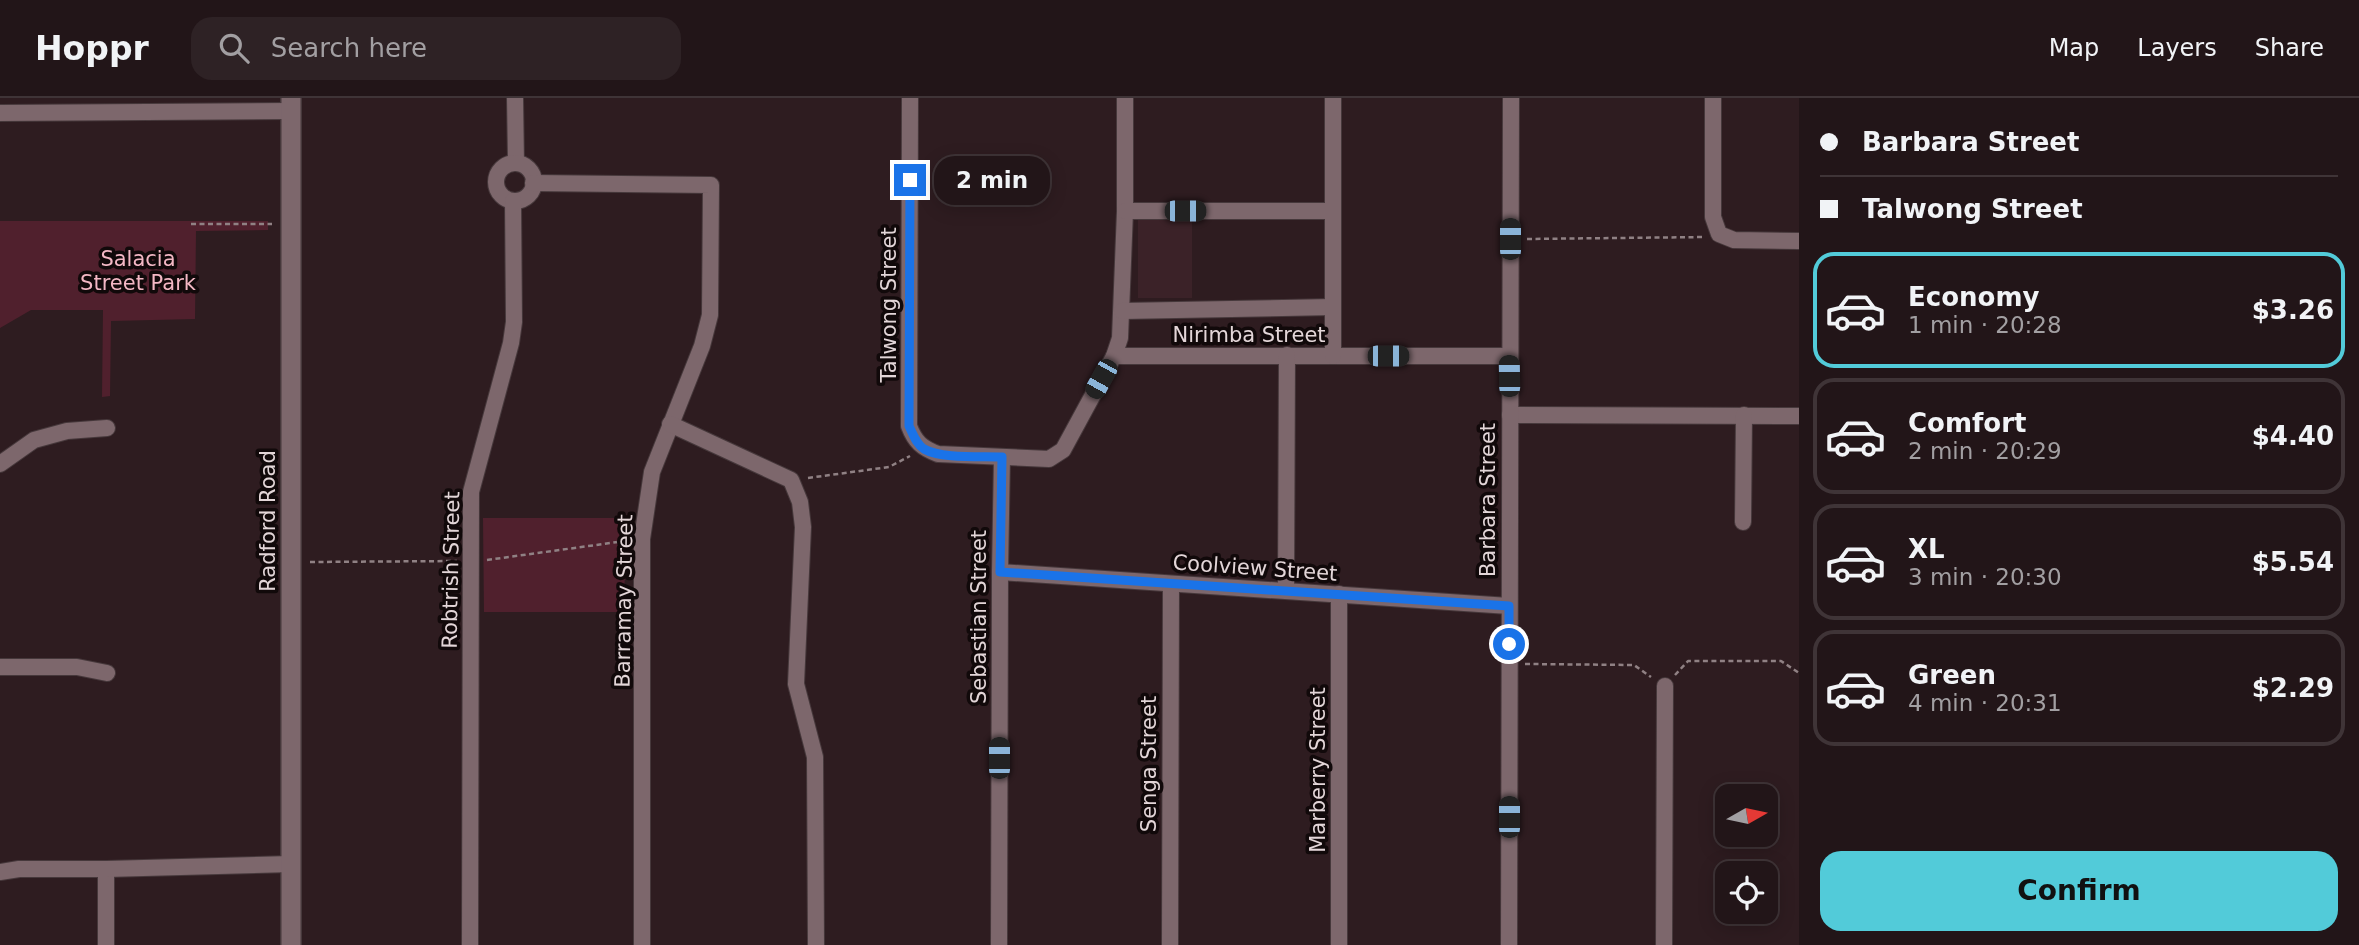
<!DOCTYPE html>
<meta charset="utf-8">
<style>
:root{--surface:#221518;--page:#2e2225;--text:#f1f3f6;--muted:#a29fa2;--line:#3f3437;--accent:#52cbd9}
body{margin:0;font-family:"DejaVu Sans",sans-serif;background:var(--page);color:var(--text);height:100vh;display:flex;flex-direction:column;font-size:26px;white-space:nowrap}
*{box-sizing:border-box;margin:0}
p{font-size:23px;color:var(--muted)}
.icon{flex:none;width:38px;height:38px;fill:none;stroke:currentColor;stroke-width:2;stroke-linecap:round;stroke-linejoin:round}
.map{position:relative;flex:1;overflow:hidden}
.side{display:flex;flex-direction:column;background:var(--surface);width:560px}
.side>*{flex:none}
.guide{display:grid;align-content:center;height:154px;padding:0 21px;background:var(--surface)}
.needle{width:46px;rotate:81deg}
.fabs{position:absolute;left:1715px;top:686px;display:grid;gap:14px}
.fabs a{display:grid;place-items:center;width:63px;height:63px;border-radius:14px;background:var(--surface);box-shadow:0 4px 18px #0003,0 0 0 2px var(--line);font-size:35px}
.end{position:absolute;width:32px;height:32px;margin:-16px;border:9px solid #1a73e8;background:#fff;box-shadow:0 0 0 4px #fff}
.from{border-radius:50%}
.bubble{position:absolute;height:49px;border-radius:21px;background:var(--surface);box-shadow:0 4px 18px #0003,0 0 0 2px var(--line);font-size:23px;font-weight:700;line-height:49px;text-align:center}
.car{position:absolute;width:21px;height:42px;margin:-21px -10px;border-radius:9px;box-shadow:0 0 5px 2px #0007;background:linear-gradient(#222 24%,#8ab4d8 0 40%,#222 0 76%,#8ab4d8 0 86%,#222 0)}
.guide b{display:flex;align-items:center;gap:24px;height:66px;font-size:26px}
.guide b+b{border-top:2px solid var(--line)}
.guide i{width:18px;height:18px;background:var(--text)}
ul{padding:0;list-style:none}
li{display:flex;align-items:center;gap:21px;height:116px;margin:0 14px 10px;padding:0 7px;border:4px solid var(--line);border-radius:21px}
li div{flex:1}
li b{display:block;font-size:26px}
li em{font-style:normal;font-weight:700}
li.active{border-color:var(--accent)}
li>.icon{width:63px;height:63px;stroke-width:1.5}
.primary-button{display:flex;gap:14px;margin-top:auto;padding:14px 21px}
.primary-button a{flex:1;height:80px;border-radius:21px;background:var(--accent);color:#111;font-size:28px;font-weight:700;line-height:80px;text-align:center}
header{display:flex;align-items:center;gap:42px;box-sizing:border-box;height:98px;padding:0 35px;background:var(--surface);border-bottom:2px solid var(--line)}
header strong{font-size:33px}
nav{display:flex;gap:38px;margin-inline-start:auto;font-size:24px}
.search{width:490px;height:63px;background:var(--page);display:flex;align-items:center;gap:18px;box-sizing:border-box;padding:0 24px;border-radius:21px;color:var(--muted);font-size:26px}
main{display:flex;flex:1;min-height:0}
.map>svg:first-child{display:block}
.built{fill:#3b2228}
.green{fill:#50202d}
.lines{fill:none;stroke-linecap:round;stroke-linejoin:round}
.minor-casing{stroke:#46383b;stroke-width:18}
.tertiary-casing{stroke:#46383b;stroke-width:22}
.path{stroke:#908184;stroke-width:2.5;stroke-dasharray:5 3.5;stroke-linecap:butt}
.minor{stroke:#7d676c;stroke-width:16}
.tertiary{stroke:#7d676c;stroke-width:19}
.route{stroke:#1a73e8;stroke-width:9}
.labels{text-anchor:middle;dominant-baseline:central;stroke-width:7;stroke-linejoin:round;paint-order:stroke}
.park-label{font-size:21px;fill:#f3b7c4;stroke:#11090a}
.street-label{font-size:21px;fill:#e3d6d8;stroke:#11090a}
</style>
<header>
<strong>Hoppr</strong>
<div class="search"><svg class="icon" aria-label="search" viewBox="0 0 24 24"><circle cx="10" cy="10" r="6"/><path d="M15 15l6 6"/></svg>Search here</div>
<nav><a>Map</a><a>Layers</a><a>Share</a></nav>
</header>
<main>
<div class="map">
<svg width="1799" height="847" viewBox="0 0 1799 847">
<rect width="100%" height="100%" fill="#2e1c20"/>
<!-- built -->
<path class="built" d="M1192,119V200H1138V120Z"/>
<!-- green -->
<g class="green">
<path d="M0,123H268V132L196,133L195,221L111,223L110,298L102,299L103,212H31L0,230Z"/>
<path d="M483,420H626L624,514H484Z"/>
</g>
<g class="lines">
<!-- minor casing -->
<g class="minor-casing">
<g id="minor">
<path d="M515,0L516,65"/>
<path d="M910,0L909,328C915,344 922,350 938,356L1049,361L1063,352L1114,258L1120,240L1125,113V0"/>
<path d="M1713,0V119L1719,136L1734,142L1799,143"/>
<path d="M0,15L291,13"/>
<circle cx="515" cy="84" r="19"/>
<path d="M533,85L711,87L710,217L702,248L652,374L642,441V847"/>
<path d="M1125,113H1333"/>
<path d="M1122,213L1333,209"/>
<path d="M1114,258H1509"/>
<path d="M1333,258V0"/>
<path d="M1510,317L1799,318"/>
<path d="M670,326L791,382L800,404L803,429L796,586L815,659L816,847"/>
<path d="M0,366L34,342L67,333L107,330"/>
<path d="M1743,424L1744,317"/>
<path d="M1000,474L1509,508"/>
<path d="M1286,492L1287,257"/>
<path d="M1339,496V847"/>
<path d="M0,569H77L107,575"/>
<path d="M106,771V847"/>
<path d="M0,774L19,771H106L291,766"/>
<path d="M470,847L471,394L511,245L514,224L513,103"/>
<path d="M999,847L1000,474L1002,359"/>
<path d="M1170,847L1171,486"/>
<path d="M1509,847L1511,0"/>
<path d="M1664,847L1665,588"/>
</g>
</g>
<!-- tertiary casing -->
<g class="tertiary-casing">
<path id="tertiary" d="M291,847V0"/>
</g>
<!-- path -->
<g class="path">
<path d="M191,126H272"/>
<path d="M1527,141L1705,139"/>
<path d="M808,380L889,369L910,358"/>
<path d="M487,462L625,443"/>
<path d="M310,464L457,463"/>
<path d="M1525,566L1634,567L1651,579"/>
<path d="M1675,577L1688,563H1781L1799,575"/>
</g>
<!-- minor -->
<use href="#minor" class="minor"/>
<!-- tertiary -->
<use href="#tertiary" class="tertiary"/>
</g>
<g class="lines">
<!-- route -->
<path class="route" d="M910,82L909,328C913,336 916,346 924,351C941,361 982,358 1002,359L1000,474L1509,508V546"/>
</g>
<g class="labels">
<!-- park labels -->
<g class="park-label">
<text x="138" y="161">Salacia<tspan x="138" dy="24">Street Park</tspan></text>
</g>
<!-- street labels -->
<g class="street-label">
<text transform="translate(889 207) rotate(-90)">Talwong Street</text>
<text x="1249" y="237">Nirimba Street</text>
<text transform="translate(1488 402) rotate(-90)">Barbara Street</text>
<text transform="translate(268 423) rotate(-90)">Radford Road</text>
<text transform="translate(1255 470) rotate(4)">Coolview Street</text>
<text transform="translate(451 472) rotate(-89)">Robtrish Street</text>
<text transform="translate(624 503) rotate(-89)">Barramay Street</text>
<text transform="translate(979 519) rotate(-90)">Sebastian Street</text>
<text transform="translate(1149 666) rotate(-90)">Senga Street</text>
<text transform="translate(1318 672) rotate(-90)">Marberry Street</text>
</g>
</g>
</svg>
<div class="fabs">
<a><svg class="needle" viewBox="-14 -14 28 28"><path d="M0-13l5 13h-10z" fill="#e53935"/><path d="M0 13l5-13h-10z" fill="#a29fa2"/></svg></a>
<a><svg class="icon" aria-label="locate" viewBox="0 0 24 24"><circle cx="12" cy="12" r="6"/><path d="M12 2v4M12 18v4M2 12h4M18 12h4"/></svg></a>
</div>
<i class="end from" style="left:1509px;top:546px"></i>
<i class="end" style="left:910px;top:82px"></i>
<div class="bubble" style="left:934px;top:58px;width:116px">2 min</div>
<i class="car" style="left:1185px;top:113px;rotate:90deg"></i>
<i class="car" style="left:1510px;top:141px;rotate:0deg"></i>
<i class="car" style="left:1388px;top:258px;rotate:90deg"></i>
<i class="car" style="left:1509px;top:278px;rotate:359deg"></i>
<i class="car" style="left:1101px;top:281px;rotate:209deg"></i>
<i class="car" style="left:999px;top:660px;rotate:0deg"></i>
<i class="car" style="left:1509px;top:719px;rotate:0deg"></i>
</div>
<section class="side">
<div class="guide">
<b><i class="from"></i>Barbara Street</b>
<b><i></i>Talwong Street</b>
</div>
<ul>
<li class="active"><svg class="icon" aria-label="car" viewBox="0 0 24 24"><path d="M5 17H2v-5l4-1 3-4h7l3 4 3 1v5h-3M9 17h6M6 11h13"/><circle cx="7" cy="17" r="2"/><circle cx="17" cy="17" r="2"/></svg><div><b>Economy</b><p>1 min · 20:28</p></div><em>$3.26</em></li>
<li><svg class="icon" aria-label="car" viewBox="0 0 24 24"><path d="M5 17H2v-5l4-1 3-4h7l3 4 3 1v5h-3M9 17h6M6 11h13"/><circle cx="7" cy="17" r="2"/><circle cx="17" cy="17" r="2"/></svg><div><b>Comfort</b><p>2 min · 20:29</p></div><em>$4.40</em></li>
<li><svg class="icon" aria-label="car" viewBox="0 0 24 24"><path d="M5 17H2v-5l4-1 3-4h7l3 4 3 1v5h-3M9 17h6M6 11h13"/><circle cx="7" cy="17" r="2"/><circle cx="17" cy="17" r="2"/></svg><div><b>XL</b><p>3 min · 20:30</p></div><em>$5.54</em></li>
<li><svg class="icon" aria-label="car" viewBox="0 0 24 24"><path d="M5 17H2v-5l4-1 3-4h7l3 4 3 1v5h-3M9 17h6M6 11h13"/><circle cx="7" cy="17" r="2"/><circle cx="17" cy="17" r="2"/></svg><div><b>Green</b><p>4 min · 20:31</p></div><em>$2.29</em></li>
</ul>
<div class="primary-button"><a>Confirm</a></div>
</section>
</main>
